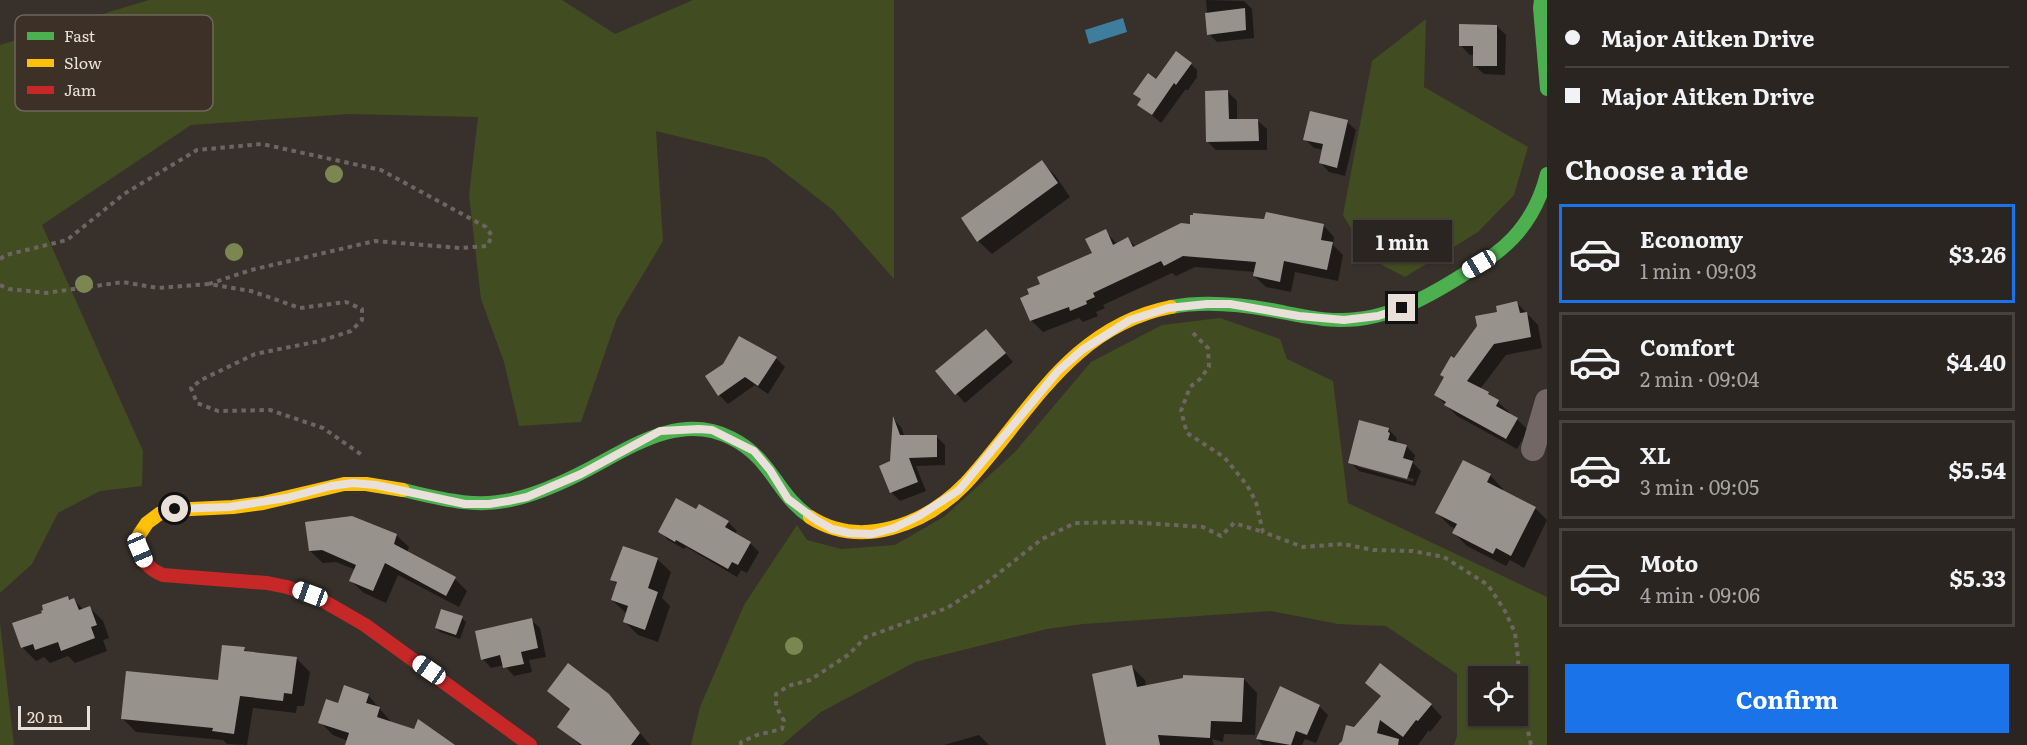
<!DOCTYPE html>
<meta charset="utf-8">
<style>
:root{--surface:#2a2520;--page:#36312d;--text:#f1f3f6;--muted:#a5a5a5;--line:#46423e;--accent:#1a73e8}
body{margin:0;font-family:Literata,serif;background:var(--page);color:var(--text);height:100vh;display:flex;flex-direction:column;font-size:22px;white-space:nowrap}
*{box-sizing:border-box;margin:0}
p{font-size:20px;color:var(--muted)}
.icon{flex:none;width:33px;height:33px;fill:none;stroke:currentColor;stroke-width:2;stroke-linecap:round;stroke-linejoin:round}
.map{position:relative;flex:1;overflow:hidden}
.side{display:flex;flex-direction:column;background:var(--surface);width:480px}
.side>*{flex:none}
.top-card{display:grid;align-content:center;height:132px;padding:0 18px;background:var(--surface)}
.buttons{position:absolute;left:1468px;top:666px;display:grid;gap:12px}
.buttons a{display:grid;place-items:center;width:60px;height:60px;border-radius:0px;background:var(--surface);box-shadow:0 2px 4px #0004,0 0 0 2px var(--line);font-size:30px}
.scale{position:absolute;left:18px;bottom:15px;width:72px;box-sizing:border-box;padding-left:6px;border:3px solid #e8e0d9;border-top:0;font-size:16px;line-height:21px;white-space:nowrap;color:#e8e0d9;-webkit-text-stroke:4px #3d3026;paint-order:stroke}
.end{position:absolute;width:27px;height:27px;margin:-14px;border:8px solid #e8e0d9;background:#111;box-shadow:0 0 0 3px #111}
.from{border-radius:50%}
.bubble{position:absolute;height:42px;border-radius:0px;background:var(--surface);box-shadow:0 2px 4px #0004,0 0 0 2px var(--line);font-size:20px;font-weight:700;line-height:42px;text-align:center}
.car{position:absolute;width:18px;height:36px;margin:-18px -9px;border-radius:8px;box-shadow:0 0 4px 2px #0007;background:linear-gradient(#fff 24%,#345 0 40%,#fff 0 76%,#345 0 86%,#fff 0)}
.top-card b{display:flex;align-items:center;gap:21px;height:57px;font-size:22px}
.top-card b+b{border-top:2px solid var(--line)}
.top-card i{width:15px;height:15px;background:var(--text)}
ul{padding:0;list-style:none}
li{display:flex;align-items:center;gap:18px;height:99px;margin:0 12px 9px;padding:0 6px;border:3px solid var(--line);border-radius:0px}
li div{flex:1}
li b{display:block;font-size:22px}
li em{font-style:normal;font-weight:700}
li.active{border-color:var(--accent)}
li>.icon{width:54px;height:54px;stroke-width:1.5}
h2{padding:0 18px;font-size:27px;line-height:72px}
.cta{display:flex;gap:12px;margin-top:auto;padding:12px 18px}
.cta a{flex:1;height:69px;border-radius:0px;background:var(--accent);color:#fff;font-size:24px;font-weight:700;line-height:69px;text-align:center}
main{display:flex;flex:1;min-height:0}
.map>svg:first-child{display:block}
.green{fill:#424c21;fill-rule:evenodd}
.water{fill:#3f7d9f}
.shadow{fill:#0007;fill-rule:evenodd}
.building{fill:#98928d}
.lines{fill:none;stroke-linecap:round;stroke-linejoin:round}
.path{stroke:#6d6561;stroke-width:4;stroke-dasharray:4.5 4.5;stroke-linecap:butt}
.street{stroke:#726765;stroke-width:24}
.fast{stroke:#4caf50;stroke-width:14}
.slow{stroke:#ffc107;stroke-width:14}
.jam{stroke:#c62828;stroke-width:14}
.tree{fill:#7c8651}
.route{stroke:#e8e0d9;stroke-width:8}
.key{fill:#3d3026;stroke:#70655c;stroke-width:1.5}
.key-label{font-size:16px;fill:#e8e0d9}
</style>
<main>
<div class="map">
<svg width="1547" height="745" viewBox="0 0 1547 745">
<rect width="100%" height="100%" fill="#38312b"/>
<!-- green -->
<g class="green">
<path d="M149,0H562L615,34L693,0H894V279L833,210L766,158L656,131L663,241L617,318L581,422L519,426L504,362L481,299L469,195L478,117L349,114L191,125L42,225L143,451L142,486L100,491L58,513L32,564L0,593V45Z"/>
<path d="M1426,19L1424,87L1528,147L1514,195L1478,232L1405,277L1369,258L1343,215L1372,61Z"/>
<path d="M1220,318L1280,339L1287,359L1333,381L1348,503L1547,597V745H1454L1457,736V674L1386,626L1338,624L1271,611L1083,624L1047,629L915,662L821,712L782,745H691L700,707L744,605L797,525L807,540L841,549L895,545L945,516L1015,452L1091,362L1162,325ZM1479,676H1518V716H1479Z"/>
<path d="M0,623L14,745H0Z"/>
</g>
<!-- water -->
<path class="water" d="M1123,18L1127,32L1089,44L1085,30Z"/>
<!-- shadow -->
<g class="shadow">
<path d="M1206,0L1244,1L1252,9L1254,38L1217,42L1209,34Z"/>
<path d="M1497,26L1506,35L1505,75L1484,74L1475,66V55H1470L1461,46Z"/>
<path d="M1188,61L1197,70V77L1188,90H1185L1161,123L1139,104L1142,100L1135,94Z"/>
<path d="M1228,92L1237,101V121H1258L1267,129V150H1216L1207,141Z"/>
<path d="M1347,122L1356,130L1345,176L1329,172L1321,163L1324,150L1314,148L1305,139Z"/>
<path d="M1041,162L1055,175L1070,197L992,254L978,241Z"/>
<path d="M1323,225L1334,237L1333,245L1343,255L1338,281L1295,272L1291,292L1266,287L1254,276L1255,272L1195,267L1176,276L1172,273L1103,305L1105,308L1096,312L1098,316L1083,322L1079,318L1043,332L1031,320L1094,254L1105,231L1117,244L1128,239L1136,247Z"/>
<path d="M1517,303L1538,325L1542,348L1506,355L1480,389L1498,402L1510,413L1509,414L1517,419L1528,430L1517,449L1457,416L1436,395L1445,378L1442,375L1454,360L1499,313Z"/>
<path d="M994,340L1013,362L965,403L937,372Z"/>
<path d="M776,358L785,367L768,394L755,385L728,404L719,395L707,377Z"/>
<path d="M894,420L901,427L905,437L936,436L945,445V465L916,466L926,491L900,501L891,492Z"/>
<path d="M1388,429L1397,438L1396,441L1398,443L1406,446L1415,455L1413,463L1421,471L1415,486L1359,471L1350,462ZM1358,464L1414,479L1413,482L1358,467Z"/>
<path d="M1490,475L1503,489L1502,491L1535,508L1547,520L1524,568L1510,560L1506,566L1467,546L1454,533L1456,529L1450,526L1437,513Z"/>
<path d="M696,511L728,522L737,531L735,534L750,543L759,552L747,573L741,570L737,577L686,547L684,549L668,540L660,531Z"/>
<path d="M396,535L409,547L407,553L455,579L467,591L459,607L398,575L386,603L364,593L351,581L356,570L336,562L323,563L310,551Z"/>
<path d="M657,559L671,572L662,598L670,606L658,642L638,635L625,622L627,614L612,600L617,585L612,579Z"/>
<path d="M68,598L71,601L74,600L84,610L90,608L103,621L109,638L103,640L107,651L75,663L68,656L50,663L44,657L36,661L22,647L44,613Z"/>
<path d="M462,618L466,622L460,639L440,632L436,628Z"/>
<path d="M531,620L540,628L546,657L529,660L532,672L514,676L504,665L491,668L483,659Z"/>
<path d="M244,649L249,653L297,659L310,672L304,706H297L296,713L253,708L247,745L227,744L223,740L136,732L123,719L219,682Z"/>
<path d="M1131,666L1145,680L1146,687L1244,679L1257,693L1255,735L1224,734L1223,742L1212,739L1214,745H1123Z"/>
<path d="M1367,683L1431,705L1442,717L1430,732L1429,730L1418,745H1343L1382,697Z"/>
<path d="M1281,688L1319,706L1328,715L1316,743L1305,739L1302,745H1263L1257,739Z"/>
<path d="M549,691L608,695L650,745H580L559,726L571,711Z"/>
<path d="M368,695L392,723L453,745H347L348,741L333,735L320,722L339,705Z"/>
<path d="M979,735L989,745H944Z"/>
</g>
<!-- building -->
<g class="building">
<path d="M1245,8L1246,30L1207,35L1205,13Z"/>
<path d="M1459,24L1497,25V66H1473V46H1459Z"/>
<path d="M1176,51L1192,63L1176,85L1174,83L1152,115L1137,105L1141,99L1133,94L1148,73L1156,79Z"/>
<path d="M1228,90L1229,119H1258L1259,141L1206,142L1205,91Z"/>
<path d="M1310,111L1348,120L1337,168L1319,163L1323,144L1303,140Z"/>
<path d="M1042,160L1058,183L977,242L961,218Z"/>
<path d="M1266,212L1324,224L1321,240L1333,242L1327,270L1284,261L1280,282L1253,276L1256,262L1183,256L1164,266L1161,261L1093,293L1095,297L1086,301L1087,304L1070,311L1069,307L1030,321L1020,298L1029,294L1027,289L1040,284L1037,277L1092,253L1085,239L1106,229L1113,245L1128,237L1133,247L1181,223L1190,224V215H1193V213L1264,219Z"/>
<path d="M1517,301L1520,313L1527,312L1531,337L1494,344L1467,381L1489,392L1488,394L1499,400L1496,406L1518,418L1506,439L1444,405L1446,402L1434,395L1444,377L1440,375L1451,356L1454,358L1477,326L1475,316L1497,312L1496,306Z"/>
<path d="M986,329L1006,353L955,395L935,371Z"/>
<path d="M739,336L777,357L758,386L745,377L718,396L705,376L723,364Z"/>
<path d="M893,416L900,435H937V457L909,458L918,482L890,493L879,466L890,461Z"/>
<path d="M1359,420L1389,428L1388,432L1390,433L1388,440L1407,445L1403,458L1413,461L1407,479L1348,463Z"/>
<path d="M1463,460L1491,474L1487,482L1536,507L1511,556L1496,548L1493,554L1452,533L1457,524L1435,513Z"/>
<path d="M676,498L696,509L699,504L729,521L725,527L751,542L738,565L732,562L728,569L676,540L675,542L658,532Z"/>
<path d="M352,516L397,534L394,544L456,577L446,596L385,563L373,591L349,581L356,565L322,550L309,551L305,522Z"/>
<path d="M623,546L658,558L648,588L658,592L645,630L623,622L628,606L611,600L617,582L610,580Z"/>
<path d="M68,596L69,600L74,598L79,610L90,606L97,625L91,627L95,638L61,651L58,642L35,650L33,644L21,648L12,623L42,613L41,611L43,610L42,605Z"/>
<path d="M441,609L463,616L456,635L435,628Z"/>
<path d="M532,618L538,648L521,652L524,664L503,668L500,655L481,660L475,631Z"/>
<path d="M222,645L245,647L244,651L297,657L292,694L284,693L283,701L240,696L234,734L212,731L213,728L121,719L126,671L218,680Z"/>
<path d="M568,663L609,694L640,733L631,745H582L557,727L570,709L547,691Z"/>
<path d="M1380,663L1432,704L1418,721L1416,720L1403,737L1380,720L1377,733L1399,739L1398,745H1338L1342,741L1346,725L1354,727L1381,696L1365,683Z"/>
<path d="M1132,665L1137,687L1183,678V675L1244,678L1242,722L1211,721L1210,738L1158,735L1160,745H1106L1092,674Z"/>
<path d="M344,685L369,694L366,703L380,707L377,717L414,729L418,719L455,745H345L349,733L318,723L326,699L338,703Z"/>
<path d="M1280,686L1320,705L1307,735L1296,731L1291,745L1256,739Z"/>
</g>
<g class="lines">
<!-- path -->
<g class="path">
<path d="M0,259L6,255L67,240L124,194L197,150L262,144L381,170L486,227L492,236L487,246L460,248L375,241L251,270L209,284"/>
<path d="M0,285L9,289L46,293L123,282L158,288L209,284L251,291L300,308L346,302L362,309V320L351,331L320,341L255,354L201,380L191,388L197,403L218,411L270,410L323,428L362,455"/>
<path d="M1193,333L1208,348L1209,367L1200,379L1190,387L1181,411L1187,433L1224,457L1247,485L1256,502L1263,532L1303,547L1343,544L1373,550L1413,551L1444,557L1488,585L1505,611L1515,633L1518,657L1519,689L1531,745"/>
<path d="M741,745V742L757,735L782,729L784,721L776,706V694L788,686L810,680L848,655L866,637L947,608L985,584L1042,539L1075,523L1129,522L1203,527L1221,536L1234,523L1263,532"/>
</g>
<!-- street -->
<path class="street" d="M1533,449L1547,401"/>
<!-- fast -->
<g class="fast">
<path d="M1541,0L1540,8L1547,89"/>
<path d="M1171,307C1203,301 1238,304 1271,310C1293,314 1316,320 1339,320C1387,321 1430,296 1469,271C1485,261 1500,252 1513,238C1530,220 1541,198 1547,174"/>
<path d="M403,490C441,499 476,509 515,499C540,493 564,482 587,470C631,447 680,412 731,438C772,458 776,494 810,517"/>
</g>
<!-- slow -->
<g class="slow">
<path d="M810,517C861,550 926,524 965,484C1029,415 1069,327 1171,307"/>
<path d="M139,548V535L147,523L159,514L171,510L233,507L263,503L344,484H366L403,490"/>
</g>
<!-- jam -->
<path class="jam" d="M139,548C142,561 150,570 163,575L267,583L287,587L320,599L365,625L530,745"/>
</g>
<!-- trees -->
<g class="tree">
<circle cx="334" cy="174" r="9"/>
<circle cx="234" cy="252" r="9"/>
<circle cx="84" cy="284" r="9"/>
<circle cx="794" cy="646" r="9"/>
</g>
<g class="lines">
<!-- route -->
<path class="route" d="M175,509L229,507L286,498L331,486L353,483L376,485L465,504H489L508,501L527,497L581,474L660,431L699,429L712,430L754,451L770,470L788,499L816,520L832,529L849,533L872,534L894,528L919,516L959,490L1058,371L1082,350L1130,320L1168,308L1207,304H1230L1299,316L1344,320L1378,316L1402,308"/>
</g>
<!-- legend -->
<rect x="15" y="15" width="198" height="96" rx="9" class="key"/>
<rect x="27" y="32" width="27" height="8" fill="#4caf50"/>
<rect x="27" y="59" width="27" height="8" fill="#ffc107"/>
<rect x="27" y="86" width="27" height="8" fill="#c62828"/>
<g class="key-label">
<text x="64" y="42">Fast</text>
<text x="64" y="69">Slow</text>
<text x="64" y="96">Jam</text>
</g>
</svg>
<div class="buttons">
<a><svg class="icon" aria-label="locate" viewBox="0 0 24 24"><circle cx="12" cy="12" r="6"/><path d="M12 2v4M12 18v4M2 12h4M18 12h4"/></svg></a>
</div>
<div class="scale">20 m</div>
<i class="end from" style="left:175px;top:509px"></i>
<i class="end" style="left:1402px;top:308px"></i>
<div class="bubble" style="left:1353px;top:220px;width:99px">1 min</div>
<i class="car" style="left:1479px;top:264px;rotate:239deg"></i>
<i class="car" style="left:140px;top:550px;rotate:157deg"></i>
<i class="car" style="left:310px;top:594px;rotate:290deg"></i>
<i class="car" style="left:429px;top:670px;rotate:305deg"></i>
</div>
<section class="side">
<div class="top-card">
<b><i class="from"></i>Major Aitken Drive</b>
<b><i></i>Major Aitken Drive</b>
</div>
<h2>Choose a ride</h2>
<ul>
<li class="active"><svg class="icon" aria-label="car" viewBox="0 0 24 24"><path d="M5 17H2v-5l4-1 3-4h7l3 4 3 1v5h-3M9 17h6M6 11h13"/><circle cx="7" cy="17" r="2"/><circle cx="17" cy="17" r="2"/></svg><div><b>Economy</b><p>1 min · 09:03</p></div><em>$3.26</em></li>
<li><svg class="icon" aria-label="car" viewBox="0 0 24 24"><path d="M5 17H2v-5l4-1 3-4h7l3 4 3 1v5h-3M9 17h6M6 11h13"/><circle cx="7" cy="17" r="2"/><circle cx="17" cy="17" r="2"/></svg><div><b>Comfort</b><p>2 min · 09:04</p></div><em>$4.40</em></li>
<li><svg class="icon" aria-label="car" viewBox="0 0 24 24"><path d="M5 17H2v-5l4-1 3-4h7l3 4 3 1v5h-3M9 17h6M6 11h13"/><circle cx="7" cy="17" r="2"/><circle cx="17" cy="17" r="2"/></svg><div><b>XL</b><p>3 min · 09:05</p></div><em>$5.54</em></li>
<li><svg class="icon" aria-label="car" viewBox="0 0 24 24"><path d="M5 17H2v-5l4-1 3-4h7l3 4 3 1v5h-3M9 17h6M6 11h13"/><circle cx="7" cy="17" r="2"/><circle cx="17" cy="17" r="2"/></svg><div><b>Moto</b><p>4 min · 09:06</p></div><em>$5.33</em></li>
</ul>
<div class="cta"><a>Confirm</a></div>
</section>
</main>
